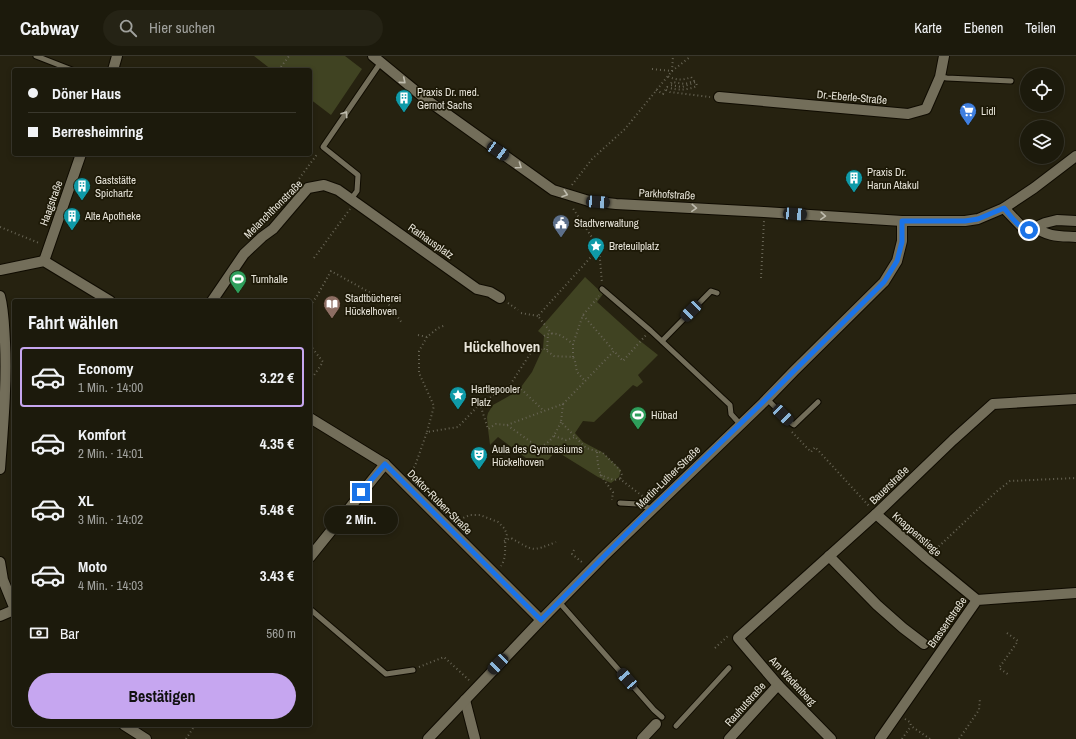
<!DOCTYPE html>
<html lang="de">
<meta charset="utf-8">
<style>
:root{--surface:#1c1a0c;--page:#252315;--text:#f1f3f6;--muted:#a0a19d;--line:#3a382d;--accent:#c6a6f0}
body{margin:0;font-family:"Archivo Narrow",sans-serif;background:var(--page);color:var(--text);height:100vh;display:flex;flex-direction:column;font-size:15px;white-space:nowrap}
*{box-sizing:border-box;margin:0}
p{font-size:13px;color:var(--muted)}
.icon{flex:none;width:22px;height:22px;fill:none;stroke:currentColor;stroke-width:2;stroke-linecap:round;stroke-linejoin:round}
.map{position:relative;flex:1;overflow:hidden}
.sheet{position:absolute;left:12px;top:243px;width:300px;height:428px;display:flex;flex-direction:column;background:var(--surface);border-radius:4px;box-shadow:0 2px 6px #0003,0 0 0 1px var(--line)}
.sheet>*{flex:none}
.guide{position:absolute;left:12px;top:12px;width:300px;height:88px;border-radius:4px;box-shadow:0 2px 6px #0003,0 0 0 1px var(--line);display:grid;align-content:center;height:88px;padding:0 16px;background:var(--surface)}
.buttons{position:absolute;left:1020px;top:12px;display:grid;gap:8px}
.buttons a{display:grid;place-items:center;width:44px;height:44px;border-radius:50%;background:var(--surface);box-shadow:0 2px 6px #0003,0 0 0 1px var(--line);font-size:20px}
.end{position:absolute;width:18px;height:18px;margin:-9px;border:5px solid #1a73e8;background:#fff;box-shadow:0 0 0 2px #fff}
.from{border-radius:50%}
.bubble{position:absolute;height:28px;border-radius:14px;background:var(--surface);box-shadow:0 2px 6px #0003,0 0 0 1px var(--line);font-size:13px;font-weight:800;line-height:28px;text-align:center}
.car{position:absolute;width:12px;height:24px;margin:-12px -6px;border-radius:5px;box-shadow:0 0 3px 1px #0007;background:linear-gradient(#222 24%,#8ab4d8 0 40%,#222 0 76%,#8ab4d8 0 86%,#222 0)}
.guide b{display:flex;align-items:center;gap:14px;height:38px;font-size:15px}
.guide b+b{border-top:1px solid var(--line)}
.guide i{width:10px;height:10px;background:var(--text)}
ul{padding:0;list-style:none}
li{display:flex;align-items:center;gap:12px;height:60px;margin:0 8px 6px;padding:0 8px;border:2px solid transparent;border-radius:4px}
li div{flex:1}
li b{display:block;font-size:15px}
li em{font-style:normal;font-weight:800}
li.on{border-color:var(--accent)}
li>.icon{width:36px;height:36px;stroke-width:1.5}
h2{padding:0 16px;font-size:18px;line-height:48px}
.pay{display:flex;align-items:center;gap:10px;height:44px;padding:0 16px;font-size:15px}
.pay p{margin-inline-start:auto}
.cta{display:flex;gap:8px;margin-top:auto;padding:8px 16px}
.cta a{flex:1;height:46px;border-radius:24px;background:var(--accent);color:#111;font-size:16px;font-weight:800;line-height:46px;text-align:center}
header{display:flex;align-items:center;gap:24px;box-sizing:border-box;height:56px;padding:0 20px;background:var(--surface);border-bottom:1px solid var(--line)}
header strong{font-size:19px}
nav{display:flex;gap:22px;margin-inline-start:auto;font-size:14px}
.search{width:280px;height:36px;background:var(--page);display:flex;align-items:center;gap:10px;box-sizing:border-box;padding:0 14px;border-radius:22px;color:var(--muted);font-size:15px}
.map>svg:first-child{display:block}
.green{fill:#404322}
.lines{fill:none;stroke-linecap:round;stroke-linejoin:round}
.lane-casing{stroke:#0f0b00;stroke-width:7}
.street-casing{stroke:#0f0b00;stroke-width:12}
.secondary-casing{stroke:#0f0b00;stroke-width:12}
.path{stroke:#676454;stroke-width:2;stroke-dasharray:1 3;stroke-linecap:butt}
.lane{stroke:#736e5a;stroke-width:5}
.street{stroke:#736e5a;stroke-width:10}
.secondary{stroke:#736e5a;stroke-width:10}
.oneway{stroke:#bebbad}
.route{stroke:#1a73e8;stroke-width:5}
.labels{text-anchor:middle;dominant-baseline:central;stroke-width:3.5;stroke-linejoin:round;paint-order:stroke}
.poi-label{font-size:11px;fill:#e7e4d9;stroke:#1d1907;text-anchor:start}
.street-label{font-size:11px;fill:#e7e4d9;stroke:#1d1907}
.district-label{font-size:15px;font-weight:bold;fill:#e7e4d9;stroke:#1d1907}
</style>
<header>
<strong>Cabway</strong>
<div class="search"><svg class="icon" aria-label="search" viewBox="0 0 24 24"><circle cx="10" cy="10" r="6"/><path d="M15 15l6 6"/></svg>Hier suchen</div>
<nav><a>Karte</a><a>Ebenen</a><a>Teilen</a></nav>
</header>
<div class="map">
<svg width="1076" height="683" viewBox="0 0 1076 683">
<rect width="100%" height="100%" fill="#262210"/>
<!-- green -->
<g class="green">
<path d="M254,0H345L362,13L331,59L310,43V14H272Z"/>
<path d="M585,221L603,238L597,246L639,284L658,299L638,319L643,326L637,331L633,329L594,366L583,365L575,377L583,386L602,396L621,414L619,421L611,427L598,421L556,395L548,404L526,402L498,381L490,389L488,373L487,361L488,357L493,349L518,335L532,316L543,292L544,280L538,275Z"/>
</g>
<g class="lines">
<!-- lane casing -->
<g class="lane-casing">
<g id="lane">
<path d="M36,0L72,14"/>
<path d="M940,21L947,22L1011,25"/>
<path d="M351,143L357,135L358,119L323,91L381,6"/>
<path d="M602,233L651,275L730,349L731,358L740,368"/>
<path d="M662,285L711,235L717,237"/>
<path d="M767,343L791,367L794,369L818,346"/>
<path d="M620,447L638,448L652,453"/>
<path d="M559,546L654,654L662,661"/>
<path d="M310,553L386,618L413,614"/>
<path d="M676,670L729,612"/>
</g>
</g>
<!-- street casing -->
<g class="street-casing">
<g id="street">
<path d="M373,0L423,41L553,134L589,145L616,148L764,156L902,165"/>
<path d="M113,14L117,0"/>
<path d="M719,41L908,58L926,53L940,21L944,0"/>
<path d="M1004,152L1024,173L1029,174L1045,167L1057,164L1076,165"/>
<path d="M1036,171C1046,181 1062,180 1076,181"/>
<path d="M44,205L81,98"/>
<path d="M212,245L244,198L262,181L273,173L308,132L324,129L338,134L477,233L490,236L500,242"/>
<path d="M876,458L926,502L977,544"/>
<path d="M829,500L877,549L903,572L924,588"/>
<path d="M310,501L385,408"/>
<path d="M0,560L14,554"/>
<path d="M465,644L475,683"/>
<path d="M642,683L656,668"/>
<path d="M729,683L778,629"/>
<path d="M831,683L778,629L738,582L876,458L953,384L993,348L1076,343"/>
<path d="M880,683L977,544L1076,537"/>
</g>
</g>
<!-- secondary casing -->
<g class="secondary-casing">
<g id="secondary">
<path d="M0,214L44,205L110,245"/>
<path d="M0,240C4,255 4,271 5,286C7,329 3,371 0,413"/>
<path d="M310,362L385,408L541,564"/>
<path d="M0,506L3,524L14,551"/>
<path d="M124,669L146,683"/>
<path d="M428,683L541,564L603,501L763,347L794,315L884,226L897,205L902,185V165H965L978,163L1004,152L1034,132L1076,100"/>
</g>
</g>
<!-- path -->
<g class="path">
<path d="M281,11L289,0"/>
<path d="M652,13L672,15L673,0"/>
<path d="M656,34L663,38L667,31C679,35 687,34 697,30L696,26L682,31L670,29L672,26L685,28L694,25L691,21C682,25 676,24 667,20"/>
<path d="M666,34L670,36L710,41"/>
<path d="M572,129L592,103L625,73L672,15L690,1"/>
<path d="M285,142L318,97"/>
<path d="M0,171L39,187"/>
<path d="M599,192L602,227"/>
<path d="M314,202L350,153"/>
<path d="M761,222L764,165"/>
<path d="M508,247L518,254"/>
<path d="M310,250L317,240L331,215L387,246L402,267"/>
<path d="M521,257L538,260"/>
<path d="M583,259L614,295"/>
<path d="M552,278L538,260L599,192L572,151"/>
<path d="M418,279L427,281L438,272L446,269"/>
<path d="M544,280C555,273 565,282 573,288"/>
<path d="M427,281L419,295V317L434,350L427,376"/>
<path d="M310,289L323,306L310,325"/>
<path d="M547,294L548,278"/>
<path d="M573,301V288L583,259L599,240"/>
<path d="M510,329L520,332L544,355L563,348L561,366L586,392L603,397L619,413L622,419L620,423"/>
<path d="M563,348L614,295L623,305L646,279"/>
<path d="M561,366C555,378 551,388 538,391L507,369L496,368L488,373L480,348L510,329L530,298L543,292L554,300L573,301L575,305L577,316L585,325"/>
<path d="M507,369L544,355"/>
<path d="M792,376L811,396L815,391L869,450"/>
<path d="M554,380L566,384L575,381"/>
<path d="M538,391V406"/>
<path d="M597,396C598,417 600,419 613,436L612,444"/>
<path d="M409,418L415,410L427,376L458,371L480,348"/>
<path d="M600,419L614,424L620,423L645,442"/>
<path d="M456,465L470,459H480L498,466L504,472L507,478C503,488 508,500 501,510"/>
<path d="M504,485L511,482C534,495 531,496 556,486"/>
<path d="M574,494L572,498L583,507"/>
<path d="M933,496L996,436L1010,425L1076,422"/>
<path d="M1007,577L1018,585L999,612L1009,619"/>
<path d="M715,592L729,579"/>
<path d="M419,611L444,601L470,625"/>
<path d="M905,663L910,666L911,670L930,683"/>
<path d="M186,683L195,669"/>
<path d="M902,683L911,670"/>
<path d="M959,683L979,654L980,642"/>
</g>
<!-- lane -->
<use href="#lane" class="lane"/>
<!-- street -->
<use href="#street" class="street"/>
<!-- secondary -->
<use href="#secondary" class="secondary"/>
</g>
<!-- one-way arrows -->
<defs><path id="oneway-chevron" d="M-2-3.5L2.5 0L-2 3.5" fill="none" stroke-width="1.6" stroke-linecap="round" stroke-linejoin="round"/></defs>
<g class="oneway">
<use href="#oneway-chevron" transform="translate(403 25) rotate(40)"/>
<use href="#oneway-chevron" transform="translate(345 58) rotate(-56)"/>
<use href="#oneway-chevron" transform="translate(519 110) rotate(35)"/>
<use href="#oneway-chevron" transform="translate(565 138) rotate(18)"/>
<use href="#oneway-chevron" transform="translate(694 152) rotate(3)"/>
<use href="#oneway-chevron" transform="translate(823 160) rotate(4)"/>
</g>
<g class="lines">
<!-- route -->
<path class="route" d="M361,436L385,408L541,564L640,464L762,347L794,315L884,226L897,205L902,186V165H965L978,163L1004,152C1011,160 1018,172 1029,174"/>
</g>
<!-- icons -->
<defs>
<g id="building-pin" transform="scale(0.9)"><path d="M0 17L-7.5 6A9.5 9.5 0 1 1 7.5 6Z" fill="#0f9aa8" stroke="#1d1907"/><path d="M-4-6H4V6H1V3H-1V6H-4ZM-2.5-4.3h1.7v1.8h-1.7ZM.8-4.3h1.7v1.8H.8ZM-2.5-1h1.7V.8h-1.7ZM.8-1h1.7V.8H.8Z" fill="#fff"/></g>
<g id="supermarket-pin" transform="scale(0.9)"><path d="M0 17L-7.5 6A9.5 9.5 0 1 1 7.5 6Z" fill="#3f7fe0" stroke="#1d1907"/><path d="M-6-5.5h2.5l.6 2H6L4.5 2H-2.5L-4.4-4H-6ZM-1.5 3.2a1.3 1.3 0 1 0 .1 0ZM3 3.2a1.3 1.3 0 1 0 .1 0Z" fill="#fff"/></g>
<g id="civic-pin" transform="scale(0.9)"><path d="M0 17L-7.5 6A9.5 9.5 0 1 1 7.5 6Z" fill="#5c6f8a" stroke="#1d1907"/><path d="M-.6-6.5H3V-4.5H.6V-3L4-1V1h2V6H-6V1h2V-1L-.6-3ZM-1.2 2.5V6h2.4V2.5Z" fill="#fff"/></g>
<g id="sight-pin" transform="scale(0.9)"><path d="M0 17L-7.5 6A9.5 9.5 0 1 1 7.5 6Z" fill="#0f9aa8" stroke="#1d1907"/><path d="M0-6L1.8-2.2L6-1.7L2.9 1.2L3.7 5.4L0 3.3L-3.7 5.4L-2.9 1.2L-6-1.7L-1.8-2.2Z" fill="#fff"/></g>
<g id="stadium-pin" transform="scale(0.9)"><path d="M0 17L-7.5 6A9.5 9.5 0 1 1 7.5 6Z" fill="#2e9e5b" stroke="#1d1907"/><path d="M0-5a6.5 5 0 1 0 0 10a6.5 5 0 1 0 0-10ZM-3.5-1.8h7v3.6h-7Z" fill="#fff"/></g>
<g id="library-pin" transform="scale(0.9)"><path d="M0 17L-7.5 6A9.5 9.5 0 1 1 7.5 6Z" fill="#8d6e63" stroke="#1d1907"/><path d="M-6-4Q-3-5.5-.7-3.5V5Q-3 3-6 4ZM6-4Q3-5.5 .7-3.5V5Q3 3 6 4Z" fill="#fff"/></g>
<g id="theatre-pin" transform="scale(0.9)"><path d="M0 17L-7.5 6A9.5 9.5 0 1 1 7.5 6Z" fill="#0f9aa8" stroke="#1d1907"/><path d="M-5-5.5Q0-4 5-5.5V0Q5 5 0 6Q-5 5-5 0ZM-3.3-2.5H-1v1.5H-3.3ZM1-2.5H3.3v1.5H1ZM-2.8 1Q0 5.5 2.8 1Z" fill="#fff"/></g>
</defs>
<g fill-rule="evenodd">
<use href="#building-pin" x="404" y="42"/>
<use href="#supermarket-pin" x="968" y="55"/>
<use href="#building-pin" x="854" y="122"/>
<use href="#building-pin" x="82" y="130"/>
<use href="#building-pin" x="72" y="160"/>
<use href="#civic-pin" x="561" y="167"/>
<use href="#sight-pin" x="596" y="190"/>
<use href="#stadium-pin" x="238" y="223"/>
<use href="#library-pin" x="332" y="248"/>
<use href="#sight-pin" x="458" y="339"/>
<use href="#stadium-pin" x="638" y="359"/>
<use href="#theatre-pin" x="479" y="399"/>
</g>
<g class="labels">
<!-- poi labels -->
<g class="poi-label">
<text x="417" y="36">Praxis Dr. med.<tspan x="417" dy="13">Gernot Sachs</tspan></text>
<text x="981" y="55">Lidl</text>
<text x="867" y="116">Praxis Dr.<tspan x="867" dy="13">Harun Atakul</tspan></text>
<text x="95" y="124">Gaststätte<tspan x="95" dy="13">Spichartz</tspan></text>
<text x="85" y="160">Alte Apotheke</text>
<text x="574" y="167">Stadtverwaltung</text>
<text x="609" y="190">Breteuilplatz</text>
<text x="251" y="223">Turnhalle</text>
<text x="345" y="242">Stadtbücherei<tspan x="345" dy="13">Hückelhoven</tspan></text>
<text x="471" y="333">Hartlepooler<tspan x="471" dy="13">Platz</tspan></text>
<text x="651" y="359">Hübad</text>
<text x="492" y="393">Aula des Gymnasiums<tspan x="492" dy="13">Hückelhoven</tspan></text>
</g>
<!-- street labels -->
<g class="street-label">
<text transform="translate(852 41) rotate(5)">Dr.-Eberle-Straße</text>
<text transform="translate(667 138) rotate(3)">Parkhofstraße</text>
<text transform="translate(51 147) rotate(-70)">Haagstraße</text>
<text transform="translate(273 153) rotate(-45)">Melanchthonstraße</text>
<text transform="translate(431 185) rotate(35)">Rathausplatz</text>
<text transform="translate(668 421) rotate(-44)">Martin-Luther-Straße</text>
<text transform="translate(889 429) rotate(-44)">Bauerstraße</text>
<text transform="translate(440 446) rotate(45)">Doktor-Ruben-Straße</text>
<text transform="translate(917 478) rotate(41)">Knappenstiege</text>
<text transform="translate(947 566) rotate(-55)">Brassertstraße</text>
<text transform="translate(793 625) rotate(47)">Am Wadenberg</text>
<text transform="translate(745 648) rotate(-48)">Rauhutstraße</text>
</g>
<!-- district labels -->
<g class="district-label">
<text x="502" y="290">Hückelhoven</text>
</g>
</g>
</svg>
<div class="buttons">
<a><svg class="icon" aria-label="locate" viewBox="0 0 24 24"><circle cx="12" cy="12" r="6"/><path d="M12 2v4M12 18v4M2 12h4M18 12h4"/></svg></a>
<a><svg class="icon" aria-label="layers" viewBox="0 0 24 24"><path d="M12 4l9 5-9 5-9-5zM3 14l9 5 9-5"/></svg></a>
</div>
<i class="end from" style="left:1029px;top:174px"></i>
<i class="end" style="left:361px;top:436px"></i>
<div class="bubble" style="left:324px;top:450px;width:74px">2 Min.</div>
<i class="car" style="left:498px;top:95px;rotate:125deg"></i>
<i class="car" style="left:598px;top:146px;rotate:94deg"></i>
<i class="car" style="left:795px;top:158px;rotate:94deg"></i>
<i class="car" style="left:691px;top:255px;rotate:224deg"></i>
<i class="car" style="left:783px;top:359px;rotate:135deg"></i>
<i class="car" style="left:498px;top:608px;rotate:224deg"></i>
<i class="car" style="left:627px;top:623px;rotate:319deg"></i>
<div class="guide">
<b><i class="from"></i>Döner Haus</b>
<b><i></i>Berresheimring</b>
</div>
<section class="sheet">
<h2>Fahrt wählen</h2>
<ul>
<li class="on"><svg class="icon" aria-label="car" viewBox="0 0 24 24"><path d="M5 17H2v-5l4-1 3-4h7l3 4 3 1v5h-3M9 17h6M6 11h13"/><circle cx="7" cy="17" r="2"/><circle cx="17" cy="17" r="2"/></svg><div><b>Economy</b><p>1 Min. · 14:00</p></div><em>3.22 €</em></li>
<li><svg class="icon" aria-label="car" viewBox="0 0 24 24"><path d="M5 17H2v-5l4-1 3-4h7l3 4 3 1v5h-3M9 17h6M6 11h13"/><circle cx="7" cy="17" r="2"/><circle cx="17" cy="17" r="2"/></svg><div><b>Komfort</b><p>2 Min. · 14:01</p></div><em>4.35 €</em></li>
<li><svg class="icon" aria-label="car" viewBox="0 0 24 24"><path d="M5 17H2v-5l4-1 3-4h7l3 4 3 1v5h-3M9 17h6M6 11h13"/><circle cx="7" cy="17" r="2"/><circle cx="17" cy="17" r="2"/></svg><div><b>XL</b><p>3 Min. · 14:02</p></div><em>5.48 €</em></li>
<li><svg class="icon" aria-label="car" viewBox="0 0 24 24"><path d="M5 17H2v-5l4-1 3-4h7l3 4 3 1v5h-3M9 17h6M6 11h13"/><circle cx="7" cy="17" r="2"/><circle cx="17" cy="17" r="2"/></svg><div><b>Moto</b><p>4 Min. · 14:03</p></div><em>3.43 €</em></li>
</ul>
<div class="pay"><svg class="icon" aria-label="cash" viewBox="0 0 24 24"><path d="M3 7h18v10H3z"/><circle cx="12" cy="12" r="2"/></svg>Bar<p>560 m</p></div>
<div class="cta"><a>Bestätigen</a></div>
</section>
</div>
